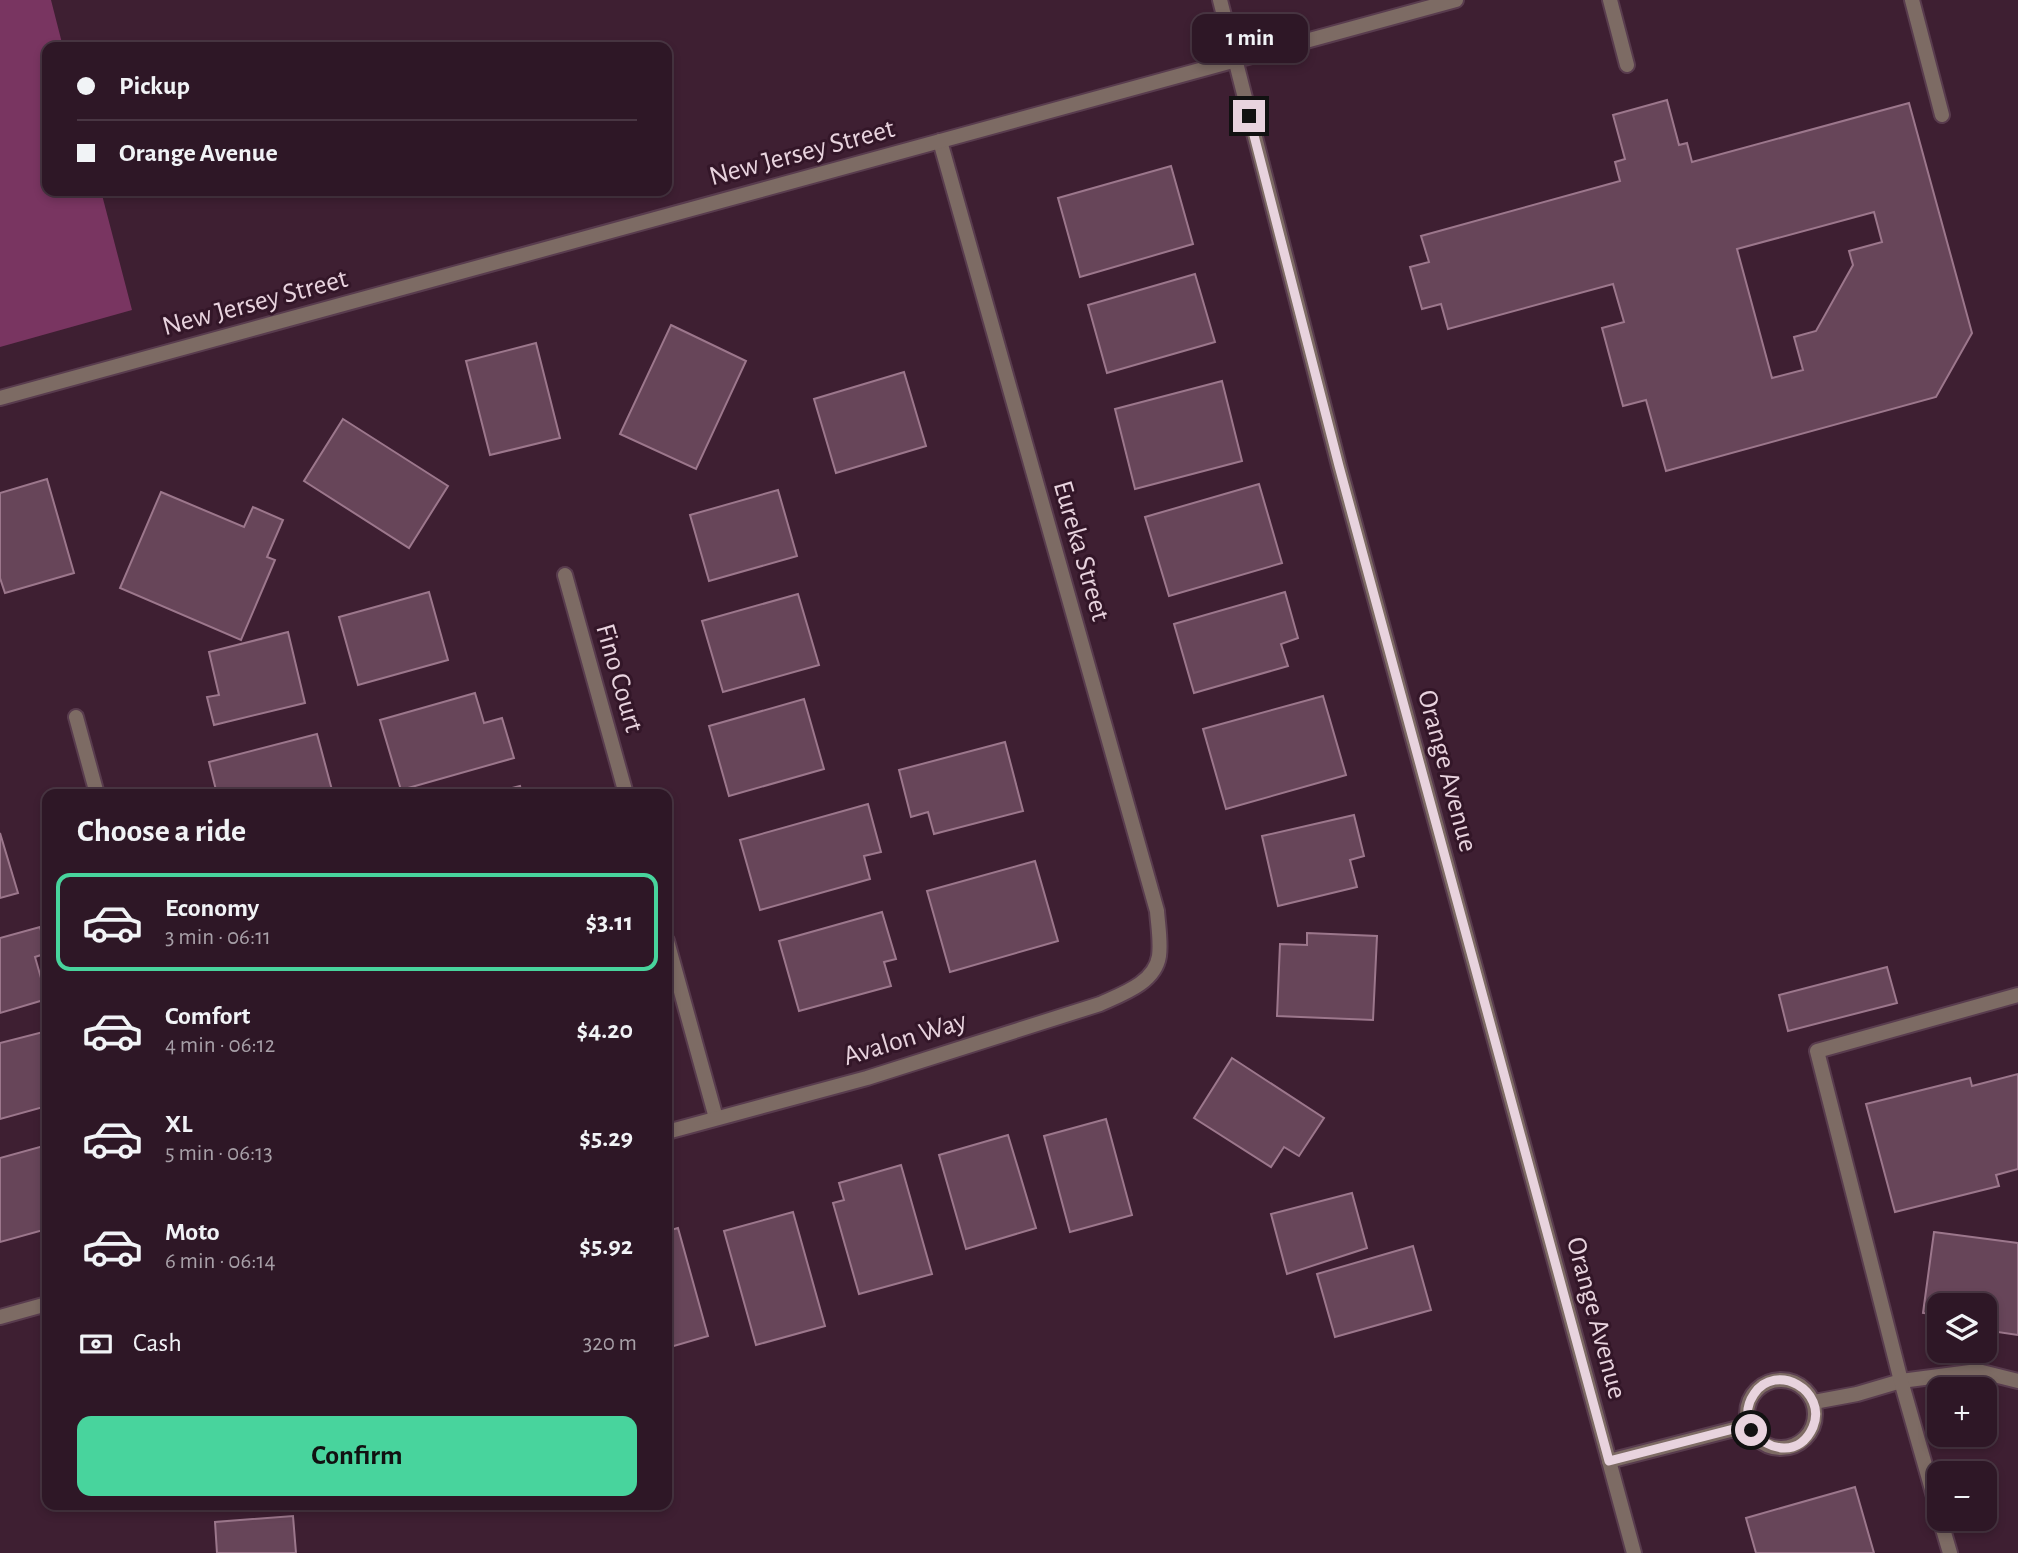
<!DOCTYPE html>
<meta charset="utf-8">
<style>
:root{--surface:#2e1726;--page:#3a2432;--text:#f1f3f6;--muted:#a79fa7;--line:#493643;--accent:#48d49d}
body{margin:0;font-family:"Alegreya Sans",sans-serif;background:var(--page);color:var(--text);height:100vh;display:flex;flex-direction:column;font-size:26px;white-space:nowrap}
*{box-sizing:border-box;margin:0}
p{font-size:23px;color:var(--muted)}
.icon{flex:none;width:38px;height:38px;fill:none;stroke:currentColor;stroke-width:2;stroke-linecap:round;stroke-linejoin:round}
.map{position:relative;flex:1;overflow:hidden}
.panel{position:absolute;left:42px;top:789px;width:630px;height:721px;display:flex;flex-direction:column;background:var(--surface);border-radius:14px;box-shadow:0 4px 10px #0003,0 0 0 2px var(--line)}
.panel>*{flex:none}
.hud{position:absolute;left:42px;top:42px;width:630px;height:154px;border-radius:14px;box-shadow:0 4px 10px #0003,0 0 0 2px var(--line);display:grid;align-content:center;height:154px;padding:0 35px;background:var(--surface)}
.controls{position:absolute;left:1927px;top:1293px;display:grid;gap:14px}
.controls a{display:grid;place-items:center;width:70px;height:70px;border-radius:14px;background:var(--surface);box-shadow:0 4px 10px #0003,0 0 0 2px var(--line);font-size:35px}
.end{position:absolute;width:32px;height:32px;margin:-16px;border:9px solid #e8d3de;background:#111;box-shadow:0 0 0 4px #111}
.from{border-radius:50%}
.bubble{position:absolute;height:49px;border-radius:14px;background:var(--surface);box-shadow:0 4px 10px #0003,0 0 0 2px var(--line);font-size:23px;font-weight:700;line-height:49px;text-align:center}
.hud b{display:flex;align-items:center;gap:24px;height:66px;font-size:26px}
.hud b+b{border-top:2px solid var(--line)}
.hud i{width:18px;height:18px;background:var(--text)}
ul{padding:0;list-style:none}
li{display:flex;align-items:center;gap:21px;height:98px;margin:0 14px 10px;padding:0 21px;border:4px solid transparent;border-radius:14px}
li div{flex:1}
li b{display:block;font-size:26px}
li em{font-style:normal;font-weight:700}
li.on{border-color:var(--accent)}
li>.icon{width:63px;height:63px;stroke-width:1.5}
h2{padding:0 35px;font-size:32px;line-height:84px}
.pay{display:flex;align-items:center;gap:18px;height:77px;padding:0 35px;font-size:26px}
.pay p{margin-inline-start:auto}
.cta{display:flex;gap:14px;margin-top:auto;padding:14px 35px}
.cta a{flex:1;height:80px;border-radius:14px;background:var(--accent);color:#111;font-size:28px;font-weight:700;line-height:80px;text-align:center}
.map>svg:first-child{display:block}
.green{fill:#793561}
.building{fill:#674559;stroke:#9c778c;stroke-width:2;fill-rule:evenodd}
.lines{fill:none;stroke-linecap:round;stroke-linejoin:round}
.service-casing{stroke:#593c4e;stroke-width:18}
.minor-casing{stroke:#593c4e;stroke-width:18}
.tertiary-casing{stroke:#593c4e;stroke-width:18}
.service{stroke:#7d6b64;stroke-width:14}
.minor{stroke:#7d6b64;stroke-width:14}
.tertiary{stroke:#7d6b64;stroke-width:14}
.route{stroke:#e8d3de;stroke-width:9}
.labels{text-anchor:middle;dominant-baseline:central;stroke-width:6;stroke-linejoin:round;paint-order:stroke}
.street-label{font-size:28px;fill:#e8d3de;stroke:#331628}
</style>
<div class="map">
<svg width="2018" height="1553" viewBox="0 0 2018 1553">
<rect width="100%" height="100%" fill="#3e1f32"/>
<!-- green -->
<path class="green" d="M0,0H51L63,47H47V191H101L132,310L0,347Z"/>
<!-- building -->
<g class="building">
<path d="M1667,100L1679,145L1687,143L1692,162L1909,103L1972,333L1936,397L1666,471L1646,400L1623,406L1602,328L1624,322L1613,284L1448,329L1441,304L1422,309L1410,267L1429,262L1421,236L1620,181L1615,162L1625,159L1613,115ZM1874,212L1882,242L1849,251L1853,265L1816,331L1794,337L1803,370L1772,378L1737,249Z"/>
<path d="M1171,166L1193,244L1080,277L1058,198Z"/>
<path d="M1195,274L1215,342L1107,373L1088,305Z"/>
<path d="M671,325L746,361L696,469L620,434Z"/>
<path d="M536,343L560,438L490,455L466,361Z"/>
<path d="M904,372L926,446L836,473L814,399Z"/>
<path d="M1222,381L1242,461L1135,489L1115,409Z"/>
<path d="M343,419L448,486L409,548L304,481Z"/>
<path d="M47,479L74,573L5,593L0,578V493Z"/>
<path d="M1259,484L1282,563L1169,596L1145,517Z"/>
<path d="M778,490L797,556L709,581L690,515Z"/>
<path d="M161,492L244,527L253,507L283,520L267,557L275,560L241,640L120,588Z"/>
<path d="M429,592L448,660L358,685L339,617Z"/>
<path d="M1285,592L1298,638L1281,644L1288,666L1194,693L1174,624Z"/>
<path d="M798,594L819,665L723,692L702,621Z"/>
<path d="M288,632L305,703L214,725L207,697L219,695L209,652Z"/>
<path d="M475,693L484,723L502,718L514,758L401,790L380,720Z"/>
<path d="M1323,696L1346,775L1226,809L1203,729Z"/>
<path d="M804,699L824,769L729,796L709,726Z"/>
<path d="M317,734L332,790L319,793V794H217L209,762Z"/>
<path d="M1005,742L1023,811L934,834L928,812L911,817L899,770Z"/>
<path d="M520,786L522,794H489Z"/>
<path d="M868,804L881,852L864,856L870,879L760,910L740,840Z"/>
<path d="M1354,815L1364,856L1350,860L1357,887L1278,906L1262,836Z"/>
<path d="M0,833L18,893L0,898Z"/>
<path d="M1035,861L1058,941L950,972L927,891Z"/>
<path d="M882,912L896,959L884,962L891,986L799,1011L779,941Z"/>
<path d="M40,927L47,953L35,957L47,999L0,1013V938Z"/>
<path d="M1307,933L1377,936L1373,1020L1277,1016L1280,944L1307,945Z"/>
<path d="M1887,967L1897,1003L1788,1031L1779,995Z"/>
<path d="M47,1031V1106L0,1119V1043Z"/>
<path d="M1232,1058L1324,1118L1299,1156L1284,1147L1271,1167L1194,1118Z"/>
<path d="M2018,1074V1169L1996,1175L1999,1186L1895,1212L1866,1104L1970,1078L1972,1086Z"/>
<path d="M1106,1119L1132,1215L1070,1232L1044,1136Z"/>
<path d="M1008,1135L1036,1228L966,1249L939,1155Z"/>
<path d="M47,1145V1229L0,1242V1158Z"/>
<path d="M901,1165L932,1274L859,1294L833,1203L844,1200L839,1183Z"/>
<path d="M1352,1193L1367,1248L1287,1274L1271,1214Z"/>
<path d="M793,1212L825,1326L756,1345L724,1231Z"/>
<path d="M678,1228L708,1336L667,1348V1231Z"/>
<path d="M1934,1232L2018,1243V1335L1984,1330V1306H1939V1315L1923,1313Z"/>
<path d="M1413,1246L1431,1310L1335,1337L1317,1274Z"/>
<path d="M1855,1487L1874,1553H1756L1746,1518Z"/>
<path d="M293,1516L296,1553H217L215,1522Z"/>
</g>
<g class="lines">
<!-- service casing -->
<g class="service-casing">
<g id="service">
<path d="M1610,0L1627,65"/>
<path d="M1912,0L1942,115"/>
<circle cx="1781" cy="1414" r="34"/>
<path d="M1814,1402L1857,1394L1901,1381L1978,1371L2018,1381"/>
<path d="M1609,1461L1750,1425"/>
<path d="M1939,1514L1901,1381L1817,1051L2018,995"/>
<path d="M1940,1519L1950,1553"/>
</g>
</g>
<!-- minor casing -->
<g class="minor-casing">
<g id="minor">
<path d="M565,575L626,794"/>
<path d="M76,717L97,794"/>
<path d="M667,941L716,1118"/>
<path d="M667,1132L867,1078L1100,1004C1122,994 1155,983 1159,956C1161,942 1158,925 1157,911L940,141"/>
<path d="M0,1317L47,1304"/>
</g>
</g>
<!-- tertiary casing -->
<g class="tertiary-casing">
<g id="tertiary">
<path d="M1220,0L1339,466L1634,1553"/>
<path d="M0,398L1456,0"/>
</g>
</g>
<!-- service -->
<use href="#service" class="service"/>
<!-- minor -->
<use href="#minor" class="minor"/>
<!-- tertiary -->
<use href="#tertiary" class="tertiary"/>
</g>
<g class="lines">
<!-- route -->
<path class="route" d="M1249,116L1339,466L1609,1461L1749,1425C1746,1413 1747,1404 1754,1394C1776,1361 1828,1391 1813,1427C1800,1457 1769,1452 1751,1430"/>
</g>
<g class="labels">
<!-- street labels -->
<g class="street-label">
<text transform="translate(802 153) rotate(-15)">New Jersey Street</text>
<text transform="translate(255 303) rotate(-15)">New Jersey Street</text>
<text transform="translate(1081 551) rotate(74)">Eureka Street</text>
<text transform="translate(619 678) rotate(74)">Fino Court</text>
<text transform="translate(1447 771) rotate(75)">Orange Avenue</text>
<text transform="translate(905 1039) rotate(-17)">Avalon Way</text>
<text transform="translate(1596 1318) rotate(75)">Orange Avenue</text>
</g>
</g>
</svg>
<div class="controls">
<a><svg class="icon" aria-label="layers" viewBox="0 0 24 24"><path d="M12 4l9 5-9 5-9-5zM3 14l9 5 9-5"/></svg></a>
<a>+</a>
<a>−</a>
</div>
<i class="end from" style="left:1751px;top:1430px"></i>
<i class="end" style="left:1249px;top:116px"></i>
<div class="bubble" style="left:1192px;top:14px;width:116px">1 min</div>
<div class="hud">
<b><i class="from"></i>Pickup</b>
<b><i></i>Orange Avenue</b>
</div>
<section class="panel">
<h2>Choose a ride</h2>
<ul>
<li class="on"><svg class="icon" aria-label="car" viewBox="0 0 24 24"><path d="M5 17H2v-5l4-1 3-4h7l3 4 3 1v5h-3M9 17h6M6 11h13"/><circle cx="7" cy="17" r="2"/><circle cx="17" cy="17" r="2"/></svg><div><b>Economy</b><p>3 min · 06:11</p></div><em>$3.11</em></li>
<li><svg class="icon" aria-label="car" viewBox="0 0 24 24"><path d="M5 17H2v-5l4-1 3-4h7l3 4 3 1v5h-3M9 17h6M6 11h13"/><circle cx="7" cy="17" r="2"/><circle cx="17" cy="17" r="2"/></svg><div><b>Comfort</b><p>4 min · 06:12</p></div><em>$4.20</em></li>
<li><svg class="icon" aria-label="car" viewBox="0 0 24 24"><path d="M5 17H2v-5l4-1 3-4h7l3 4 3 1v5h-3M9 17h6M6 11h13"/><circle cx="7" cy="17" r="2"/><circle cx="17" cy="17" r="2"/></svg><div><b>XL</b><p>5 min · 06:13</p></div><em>$5.29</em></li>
<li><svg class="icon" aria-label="car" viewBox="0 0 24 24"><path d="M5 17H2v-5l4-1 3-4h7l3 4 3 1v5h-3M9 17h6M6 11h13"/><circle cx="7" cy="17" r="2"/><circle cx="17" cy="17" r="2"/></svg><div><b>Moto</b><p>6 min · 06:14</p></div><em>$5.92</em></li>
</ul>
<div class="pay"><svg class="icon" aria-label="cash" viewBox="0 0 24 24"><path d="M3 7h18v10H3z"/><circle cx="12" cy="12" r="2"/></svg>Cash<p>320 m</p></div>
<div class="cta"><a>Confirm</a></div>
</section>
</div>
